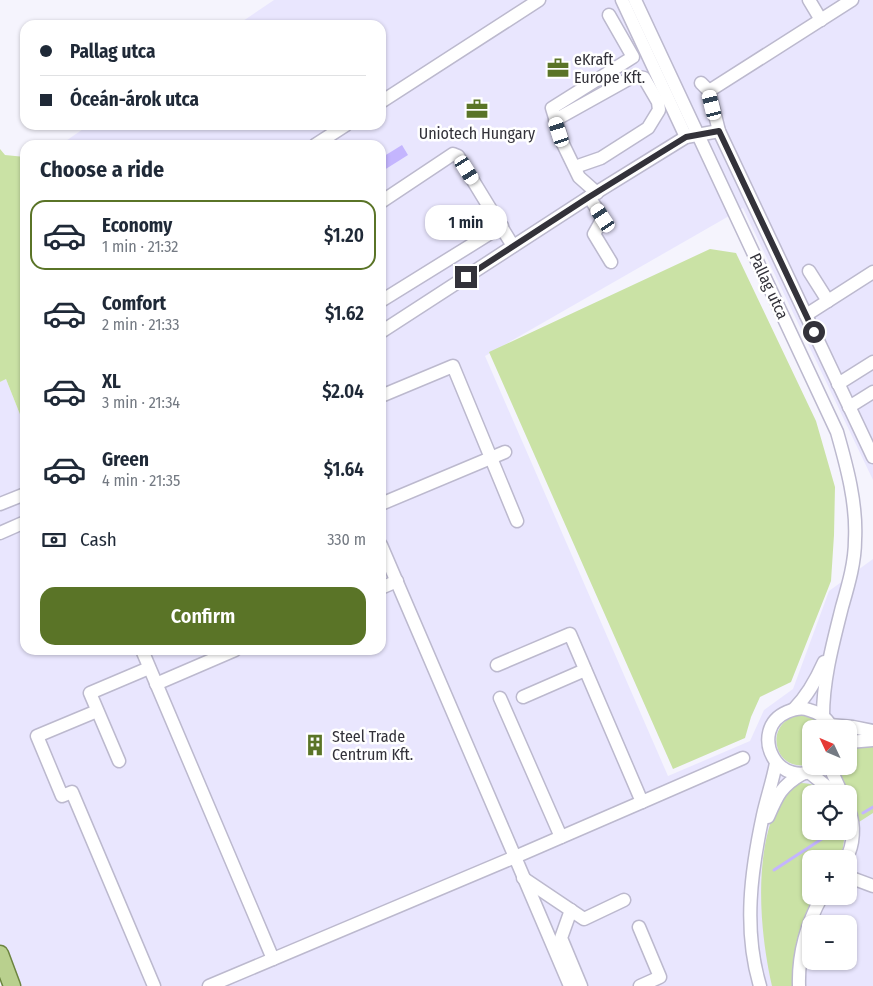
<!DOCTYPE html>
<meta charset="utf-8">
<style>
:root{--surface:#fff;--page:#f6f6f7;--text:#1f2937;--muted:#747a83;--line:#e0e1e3;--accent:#5a7427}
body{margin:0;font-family:"Fira Sans Condensed",sans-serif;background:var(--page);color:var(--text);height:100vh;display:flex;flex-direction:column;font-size:19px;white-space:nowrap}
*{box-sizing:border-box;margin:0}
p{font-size:16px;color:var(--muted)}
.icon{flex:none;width:28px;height:28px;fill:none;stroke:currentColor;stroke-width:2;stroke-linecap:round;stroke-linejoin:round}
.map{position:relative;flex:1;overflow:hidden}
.side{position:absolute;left:20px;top:140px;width:366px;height:515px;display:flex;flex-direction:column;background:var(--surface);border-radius:15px;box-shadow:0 1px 4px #0004}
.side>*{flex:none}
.hud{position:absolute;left:20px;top:20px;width:366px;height:110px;border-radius:15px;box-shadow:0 1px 4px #0004;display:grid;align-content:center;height:110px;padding:0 20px;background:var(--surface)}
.needle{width:32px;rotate:314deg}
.buttons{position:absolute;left:802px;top:720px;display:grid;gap:10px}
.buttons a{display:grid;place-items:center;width:55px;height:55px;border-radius:10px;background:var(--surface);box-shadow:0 1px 4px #0004;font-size:25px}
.end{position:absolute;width:22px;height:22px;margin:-11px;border:6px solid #33323a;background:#fff;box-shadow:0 0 0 2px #fff}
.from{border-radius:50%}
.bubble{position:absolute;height:35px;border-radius:15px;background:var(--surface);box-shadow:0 1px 4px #0004;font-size:16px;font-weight:600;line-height:35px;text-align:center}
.car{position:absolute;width:15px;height:30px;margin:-15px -8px;border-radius:6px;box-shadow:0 0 4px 1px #0007;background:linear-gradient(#fff 24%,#345 0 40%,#fff 0 76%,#345 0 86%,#fff 0)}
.hud b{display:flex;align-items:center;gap:18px;height:48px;font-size:19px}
.hud b+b{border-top:1px solid var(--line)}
.hud i{width:12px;height:12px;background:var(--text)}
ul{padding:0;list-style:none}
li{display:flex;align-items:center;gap:15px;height:70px;margin:0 10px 8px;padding:0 10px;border:2px solid transparent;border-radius:15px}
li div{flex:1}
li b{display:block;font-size:19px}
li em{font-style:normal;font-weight:600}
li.current{border-color:var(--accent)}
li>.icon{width:45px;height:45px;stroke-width:1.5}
h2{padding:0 20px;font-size:22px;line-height:60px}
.pay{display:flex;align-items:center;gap:12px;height:55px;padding:0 20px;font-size:19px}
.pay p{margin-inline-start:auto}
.button{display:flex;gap:10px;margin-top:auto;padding:10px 20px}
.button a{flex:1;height:58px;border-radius:15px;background:var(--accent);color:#fff;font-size:20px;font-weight:600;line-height:58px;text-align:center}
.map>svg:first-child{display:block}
.built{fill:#e9e6fe;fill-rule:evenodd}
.green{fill:#cae2a5}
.water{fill:#c4b5fe}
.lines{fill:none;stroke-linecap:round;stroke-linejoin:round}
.stream{stroke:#c4b5fe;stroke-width:3}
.minor-casing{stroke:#bcb9ce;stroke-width:15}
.major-casing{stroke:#6c8440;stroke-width:19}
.minor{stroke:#fff;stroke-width:12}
.major{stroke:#b9d08e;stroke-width:16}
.route{stroke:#33323a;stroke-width:6}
.labels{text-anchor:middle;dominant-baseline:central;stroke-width:5;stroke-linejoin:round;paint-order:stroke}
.poi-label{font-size:16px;fill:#33323a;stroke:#fff;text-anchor:start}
.street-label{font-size:16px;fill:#33323a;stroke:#fff}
</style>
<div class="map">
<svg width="873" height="986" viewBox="0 0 873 986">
<rect width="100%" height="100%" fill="#f5f4fd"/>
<!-- built -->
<path class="built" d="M274,0H873V480L743,208L485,356L668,776L750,741L764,710L793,689L829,591L873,559V986H6L0,971V382L6,379L25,427V650H381V145H60L89,125H381V25H237ZM811,729H849V766H811ZM811,794H849V831H811ZM811,859H849V896H811ZM811,924H849V961H811Z"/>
<!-- green -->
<g class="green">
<path d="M0,149L5,155L25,157V427L6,379L0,382Z"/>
<path d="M710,249L736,253L816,421L835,487L834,535L831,581L791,682L760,697L751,717L745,738L673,769L489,352Z"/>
<path d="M802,715L814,719L824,729H811V764C772,775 762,719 802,715Z"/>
<path d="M855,746H873V813L859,822L849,794H847L838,779V766H849V749Z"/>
<path d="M796,783C809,783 817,784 826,794H811V831L845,832L843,848L838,859H811V896H814C799,924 791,955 793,986H772C760,933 754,861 775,810C778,800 790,791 796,783Z"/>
</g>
<!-- water -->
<path class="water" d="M402,145L408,155L381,172V158Z"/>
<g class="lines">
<!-- stream -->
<g class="stream">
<path d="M863,813L873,807"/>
<path d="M774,870L834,831"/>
</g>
<!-- minor casing -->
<g class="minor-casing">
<g id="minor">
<path d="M622,0L686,137"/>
<path d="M635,0L837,432C847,467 857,504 855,540C855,563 848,586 842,607C833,643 823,679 823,716"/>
<path d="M809,0L821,20"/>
<path d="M701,83L709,91L719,131L873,457"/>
<path d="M709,91L852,0"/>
<path d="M381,102L539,0"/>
<path d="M555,120L634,76L644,78L658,102L659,110L648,128L601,158L575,167"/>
<path d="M315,145L346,125"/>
<path d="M597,193L579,177L563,144L552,108L633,57L609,15"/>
<path d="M589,197L603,218L594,234L611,262"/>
<path d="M381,202L453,154L458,156L513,246"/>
<path d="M809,271L828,301"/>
<path d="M381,301L502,226"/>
<path d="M806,315L873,272"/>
<path d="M381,332L589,197L686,137L719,131"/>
<path d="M838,384L873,362"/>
<path d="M381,396L453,366L517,521"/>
<path d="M849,407L873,392"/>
<path d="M0,504L25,494"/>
<path d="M381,504L505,452"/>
<path d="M0,533L25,522"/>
<path d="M381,588L397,581"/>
<path d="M142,650L273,959"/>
<path d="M497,665L570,634L642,802L515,857L570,986"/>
<path d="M156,684L235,650"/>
<path d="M523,697L585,670"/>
<path d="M500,698L561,837"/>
<path d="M794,709C808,695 816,680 824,662"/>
<path d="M97,711L37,736L62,796L72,792L154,986"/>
<path d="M830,725L853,727L873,731"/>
<path d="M849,742L873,740"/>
<path d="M119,761L90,693L149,668"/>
<path d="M823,766C777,796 747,729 787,712C794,709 802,707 809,710C820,713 828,718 832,729"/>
<path d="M832,766V772L842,794"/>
<path d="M810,773L826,786L832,794"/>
<path d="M642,802L743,758"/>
<path d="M768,817C777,796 781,786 802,774"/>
<path d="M846,859C854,845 855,825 849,810"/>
<path d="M849,877L873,886"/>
<path d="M523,878L584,919L624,900"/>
<path d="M571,910L561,938L581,986"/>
<path d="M639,927L660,977L640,986"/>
<path d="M209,986L515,857L381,545"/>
<path d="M760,986C743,929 751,871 763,815C767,797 773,780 776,763"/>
<path d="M799,986C798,953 806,925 822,896"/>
</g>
</g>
<!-- major casing -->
<g class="major-casing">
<path id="major" d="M0,954L12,986"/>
</g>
<!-- minor -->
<use href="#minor" class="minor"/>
<!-- major -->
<use href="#major" class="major"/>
</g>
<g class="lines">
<!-- route -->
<path class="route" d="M466,277L589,197L686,137L719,131L814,332"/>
</g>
<!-- icons -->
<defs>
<g id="office-bare" transform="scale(1.725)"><path d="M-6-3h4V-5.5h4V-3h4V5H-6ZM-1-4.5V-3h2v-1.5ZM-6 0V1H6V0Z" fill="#5a7427" stroke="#fff" stroke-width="2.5" paint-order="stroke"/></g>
<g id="building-bare" transform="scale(1.725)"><path d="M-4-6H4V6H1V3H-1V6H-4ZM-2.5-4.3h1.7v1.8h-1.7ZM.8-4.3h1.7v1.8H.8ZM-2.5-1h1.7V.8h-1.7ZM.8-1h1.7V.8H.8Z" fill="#5a7427" stroke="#fff" stroke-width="2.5" paint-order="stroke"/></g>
</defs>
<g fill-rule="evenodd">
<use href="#office-bare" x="558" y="68"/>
<use href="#office-bare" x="477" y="109"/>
<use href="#building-bare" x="315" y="745"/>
</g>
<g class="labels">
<!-- poi labels -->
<g class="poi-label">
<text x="574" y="59">eKraft<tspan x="574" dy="18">Europe Kft.</tspan></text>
<text x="477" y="133" text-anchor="middle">Uniotech Hungary</text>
<text x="332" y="736">Steel Trade<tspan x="332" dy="18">Centrum Kft.</tspan></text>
</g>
<!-- street labels -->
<g class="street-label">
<text transform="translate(769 286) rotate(65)">Pallag utca</text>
</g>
</g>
</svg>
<div class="buttons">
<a><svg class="needle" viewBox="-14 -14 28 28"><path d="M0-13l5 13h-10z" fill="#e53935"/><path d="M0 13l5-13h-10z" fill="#747a83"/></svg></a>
<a><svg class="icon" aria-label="locate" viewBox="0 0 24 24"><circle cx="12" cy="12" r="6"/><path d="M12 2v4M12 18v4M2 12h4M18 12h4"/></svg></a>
<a>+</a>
<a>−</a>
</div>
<i class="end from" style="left:814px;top:332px"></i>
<i class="end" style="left:466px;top:277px"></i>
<div class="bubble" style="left:425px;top:205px;width:82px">1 min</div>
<i class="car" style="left:712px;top:105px;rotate:346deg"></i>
<i class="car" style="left:559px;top:132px;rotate:342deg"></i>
<i class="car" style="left:467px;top:170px;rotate:148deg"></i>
<i class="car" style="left:603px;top:218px;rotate:327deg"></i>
<div class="hud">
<b><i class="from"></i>Pallag utca</b>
<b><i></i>Óceán-árok utca</b>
</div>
<section class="side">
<h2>Choose a ride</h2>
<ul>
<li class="current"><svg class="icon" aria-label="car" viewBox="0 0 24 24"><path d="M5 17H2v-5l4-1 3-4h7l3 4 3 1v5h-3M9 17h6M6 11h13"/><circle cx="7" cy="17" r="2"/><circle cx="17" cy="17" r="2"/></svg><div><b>Economy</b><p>1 min · 21:32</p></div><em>$1.20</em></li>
<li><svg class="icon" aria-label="car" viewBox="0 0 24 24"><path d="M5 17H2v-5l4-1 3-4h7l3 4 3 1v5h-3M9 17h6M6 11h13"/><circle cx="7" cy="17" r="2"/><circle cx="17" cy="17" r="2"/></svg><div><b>Comfort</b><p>2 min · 21:33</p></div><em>$1.62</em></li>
<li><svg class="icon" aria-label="car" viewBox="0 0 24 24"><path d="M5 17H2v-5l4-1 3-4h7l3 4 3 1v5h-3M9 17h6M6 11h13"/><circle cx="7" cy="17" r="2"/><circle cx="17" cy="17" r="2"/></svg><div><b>XL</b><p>3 min · 21:34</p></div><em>$2.04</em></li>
<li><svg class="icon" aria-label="car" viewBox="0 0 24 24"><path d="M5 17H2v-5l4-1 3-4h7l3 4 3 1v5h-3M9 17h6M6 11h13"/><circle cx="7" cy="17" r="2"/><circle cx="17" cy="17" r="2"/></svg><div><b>Green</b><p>4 min · 21:35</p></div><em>$1.64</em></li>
</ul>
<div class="pay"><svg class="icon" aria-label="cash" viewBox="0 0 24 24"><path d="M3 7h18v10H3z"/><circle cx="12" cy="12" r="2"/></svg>Cash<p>330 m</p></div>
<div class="button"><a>Confirm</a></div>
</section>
</div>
